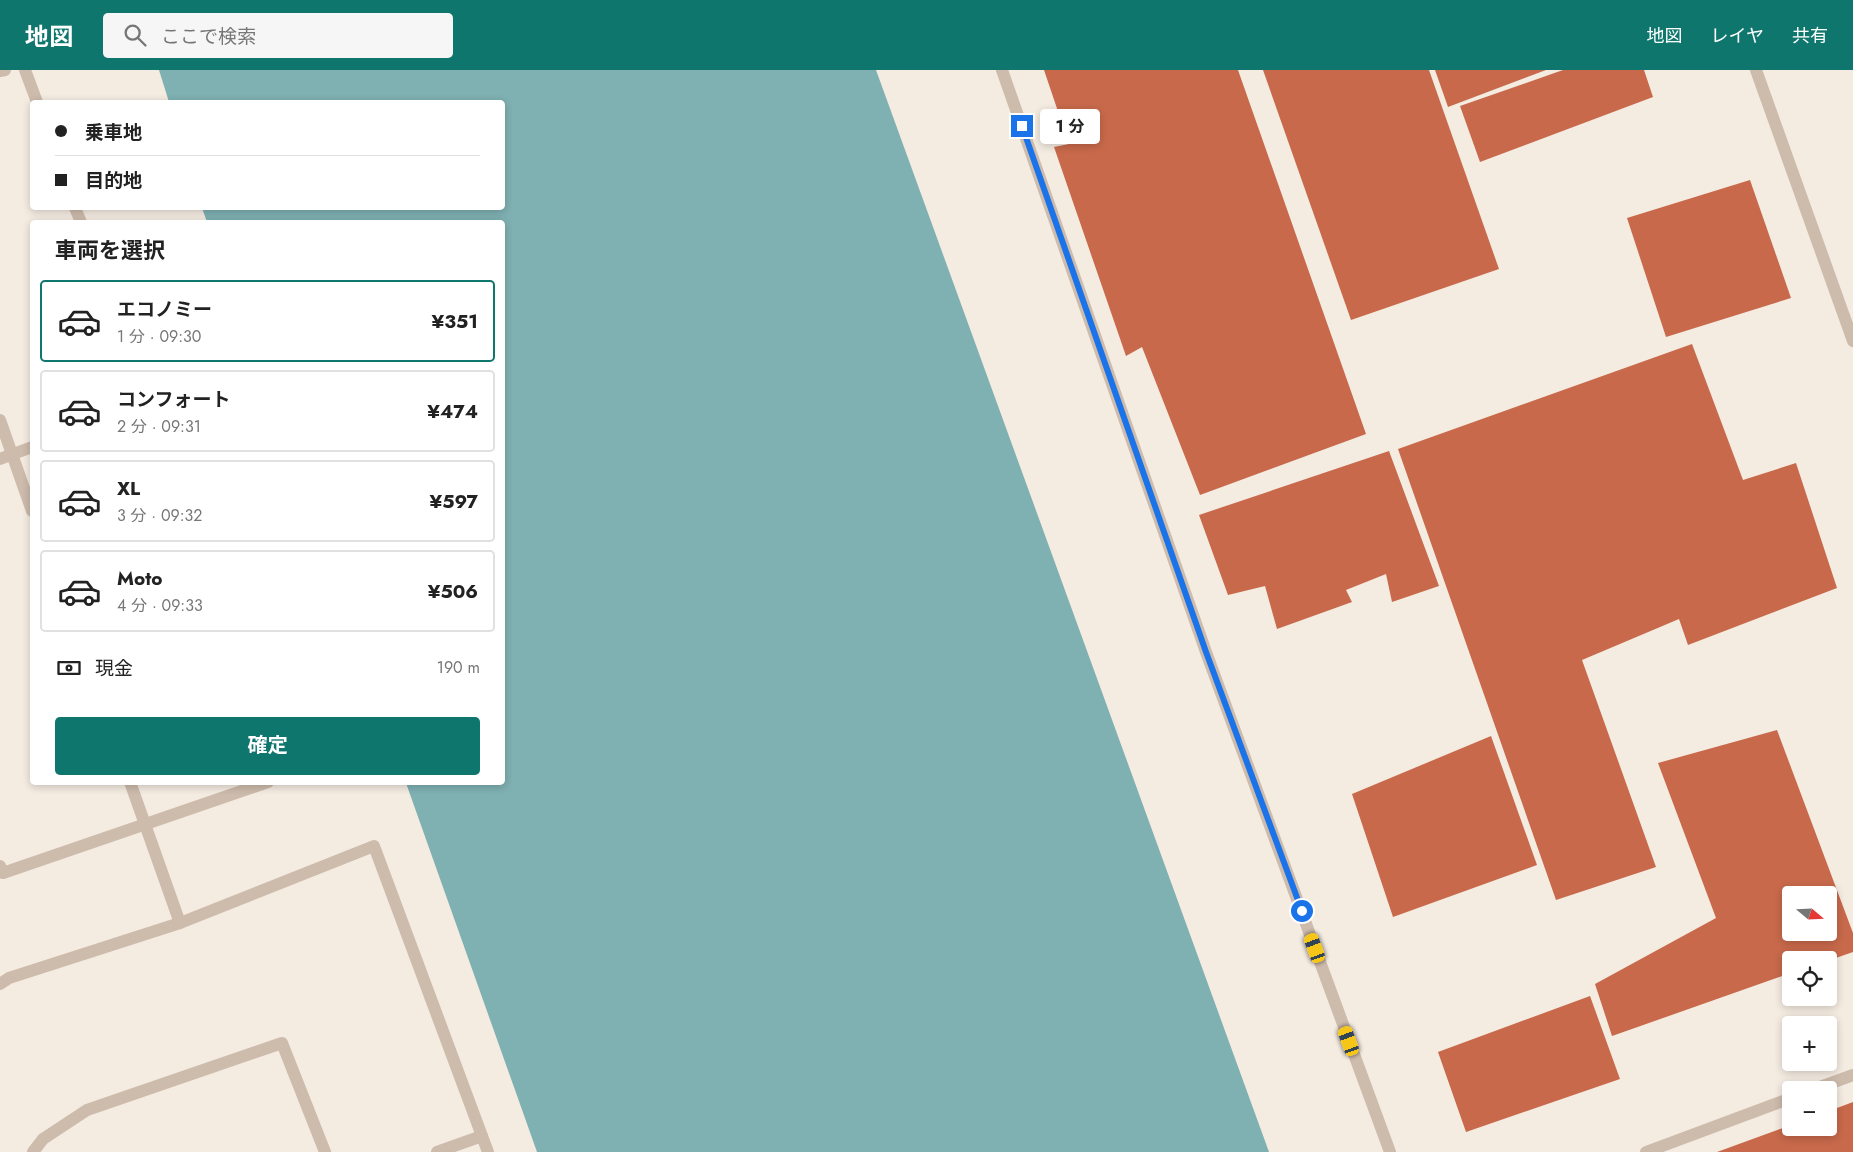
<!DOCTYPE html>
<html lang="ja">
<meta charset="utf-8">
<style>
:root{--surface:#fff;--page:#f6f6f6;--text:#222;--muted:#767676;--line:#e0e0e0;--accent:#0f766e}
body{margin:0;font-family:Jost,"Noto Sans JP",sans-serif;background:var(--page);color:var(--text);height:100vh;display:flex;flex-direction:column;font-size:19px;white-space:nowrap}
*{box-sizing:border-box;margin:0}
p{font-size:16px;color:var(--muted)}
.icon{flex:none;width:28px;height:28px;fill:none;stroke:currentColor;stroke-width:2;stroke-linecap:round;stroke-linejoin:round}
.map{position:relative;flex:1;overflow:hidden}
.panel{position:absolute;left:30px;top:150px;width:475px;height:565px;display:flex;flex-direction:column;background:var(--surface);border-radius:5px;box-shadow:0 2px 8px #0003}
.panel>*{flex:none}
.hud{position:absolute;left:30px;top:30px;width:475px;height:110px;border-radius:5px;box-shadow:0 2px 8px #0003;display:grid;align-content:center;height:110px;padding:0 25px;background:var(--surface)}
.needle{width:32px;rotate:109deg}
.tools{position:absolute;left:1782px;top:816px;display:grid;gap:10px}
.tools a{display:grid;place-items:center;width:55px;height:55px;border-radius:5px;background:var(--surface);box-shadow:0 2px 8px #0003;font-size:25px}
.end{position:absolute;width:22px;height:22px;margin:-11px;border:6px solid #1a73e8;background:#fff;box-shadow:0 0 0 2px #fff}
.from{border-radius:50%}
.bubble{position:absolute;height:35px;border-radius:5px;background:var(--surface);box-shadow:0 2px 8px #0003;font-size:16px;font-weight:700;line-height:35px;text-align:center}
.car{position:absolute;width:15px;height:30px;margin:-15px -8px;border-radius:6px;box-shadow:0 0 4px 1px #0007;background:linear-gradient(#f5c518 24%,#345 0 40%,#f5c518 0 76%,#345 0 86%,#f5c518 0)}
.hud b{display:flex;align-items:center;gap:18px;height:48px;font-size:19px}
.hud b+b{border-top:1px solid var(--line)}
.hud i{width:12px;height:12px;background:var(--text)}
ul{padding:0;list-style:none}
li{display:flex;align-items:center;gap:15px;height:82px;margin:0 10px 8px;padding:0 15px;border:2px solid var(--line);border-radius:5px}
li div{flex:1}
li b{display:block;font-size:19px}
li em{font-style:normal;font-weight:700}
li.active{border-color:var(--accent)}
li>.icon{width:45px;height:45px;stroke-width:1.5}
h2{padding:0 25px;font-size:22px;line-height:60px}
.pay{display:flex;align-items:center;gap:12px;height:55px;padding:0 25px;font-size:19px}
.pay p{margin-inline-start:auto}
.primary-button{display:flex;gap:10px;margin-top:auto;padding:10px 25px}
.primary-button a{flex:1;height:58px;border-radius:5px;background:var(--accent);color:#fff;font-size:20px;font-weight:700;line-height:58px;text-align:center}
header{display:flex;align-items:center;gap:30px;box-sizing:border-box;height:70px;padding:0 25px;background:var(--accent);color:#fff}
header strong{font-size:24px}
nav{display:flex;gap:28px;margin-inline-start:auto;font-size:18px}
.search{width:350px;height:45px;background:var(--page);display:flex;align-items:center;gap:12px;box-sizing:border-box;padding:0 18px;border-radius:5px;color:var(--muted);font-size:19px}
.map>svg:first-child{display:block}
.water{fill:#7fb0b2}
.building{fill:#c8694b;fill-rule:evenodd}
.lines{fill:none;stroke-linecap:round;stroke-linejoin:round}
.minor{stroke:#cdbbac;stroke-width:12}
.route{stroke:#1a73e8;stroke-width:6}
</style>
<header>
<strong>地図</strong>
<div class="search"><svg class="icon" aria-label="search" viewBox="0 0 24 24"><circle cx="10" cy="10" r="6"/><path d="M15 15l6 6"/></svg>ここで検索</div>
<nav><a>地図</a><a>レイヤ</a><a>共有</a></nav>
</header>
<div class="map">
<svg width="1853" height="1082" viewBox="0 0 1853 1082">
<rect width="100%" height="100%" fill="#f4ebe1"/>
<!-- water -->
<path class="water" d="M159,0H876L1269,1082H537L406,713L502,712V152H207L202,138H502V32H169Z"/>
<!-- building -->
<g class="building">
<path d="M1044,0H1238L1366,364L1200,425L1142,277L1126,286L1054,77L1069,74Z"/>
<path d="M1263,0H1429L1499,199L1351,250Z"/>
<path d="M1435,0H1546L1448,37Z"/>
<path d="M1563,0H1644L1653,27L1480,92L1460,36Z"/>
<path d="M1750,110L1791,228L1666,267L1627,148Z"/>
<path d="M1692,274L1743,410L1796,393L1837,518L1688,575L1679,549L1582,590L1656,797L1556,830L1398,379Z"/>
<path d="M1389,381L1439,516L1392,532L1386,504L1346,520L1352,532L1277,559L1265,516L1228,525L1199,445Z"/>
<path d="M1777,660L1853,863V882L1830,890H1791V903L1612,966L1595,914L1716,848L1658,693ZM1791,825H1829V862H1791Z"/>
<path d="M1491,666L1537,795L1393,847L1352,724Z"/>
<path d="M1590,926L1620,1009L1466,1062L1438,982Z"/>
<path d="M1853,1032V1082H1717L1791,1055V1058H1829V1041Z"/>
</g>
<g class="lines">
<!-- minor -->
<g class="minor">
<path d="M25,0L37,32"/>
<path d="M1002,0L1206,582L1390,1082"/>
<path d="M1756,0L1853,271"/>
<path d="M0,1L5,0"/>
<path d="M75,138L81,152"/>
<path d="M0,350L32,441"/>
<path d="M0,389L32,377"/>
<path d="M130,712L180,853"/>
<path d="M0,796L3,803L268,712"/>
<path d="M0,914L9,908L180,853L374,776L488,1082"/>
<path d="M1812,1020L1853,1005"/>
<path d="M33,1082L43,1069L87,1040L282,973L325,1082"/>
<path d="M437,1082L482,1066"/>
<path d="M1646,1082L1791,1028"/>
</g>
</g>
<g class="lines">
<!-- route -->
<path class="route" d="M1022,56L1206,582L1302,841"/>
</g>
</svg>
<div class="tools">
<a><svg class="needle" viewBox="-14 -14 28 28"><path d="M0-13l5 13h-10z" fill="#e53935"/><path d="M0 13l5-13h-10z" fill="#767676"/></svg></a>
<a><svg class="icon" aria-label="locate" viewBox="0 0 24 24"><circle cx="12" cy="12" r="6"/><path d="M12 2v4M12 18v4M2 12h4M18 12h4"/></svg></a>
<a>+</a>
<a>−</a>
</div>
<i class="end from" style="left:1302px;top:841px"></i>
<i class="end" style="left:1022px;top:56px"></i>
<div class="bubble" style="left:1040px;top:39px;width:60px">1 分</div>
<i class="car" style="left:1315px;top:878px;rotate:340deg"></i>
<i class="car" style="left:1349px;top:971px;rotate:340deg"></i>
<div class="hud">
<b><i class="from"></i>乗車地</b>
<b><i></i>目的地</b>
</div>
<section class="panel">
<h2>車両を選択</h2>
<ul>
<li class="active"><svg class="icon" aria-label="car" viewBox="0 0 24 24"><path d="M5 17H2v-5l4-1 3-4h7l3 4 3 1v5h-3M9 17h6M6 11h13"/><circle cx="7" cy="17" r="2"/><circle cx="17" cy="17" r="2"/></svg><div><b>エコノミー</b><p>1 分 · 09:30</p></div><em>¥351</em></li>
<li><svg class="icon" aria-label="car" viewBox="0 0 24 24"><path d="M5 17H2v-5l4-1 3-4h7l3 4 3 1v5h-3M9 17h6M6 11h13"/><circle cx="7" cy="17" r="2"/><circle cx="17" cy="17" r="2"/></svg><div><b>コンフォート</b><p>2 分 · 09:31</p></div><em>¥474</em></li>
<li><svg class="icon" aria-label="car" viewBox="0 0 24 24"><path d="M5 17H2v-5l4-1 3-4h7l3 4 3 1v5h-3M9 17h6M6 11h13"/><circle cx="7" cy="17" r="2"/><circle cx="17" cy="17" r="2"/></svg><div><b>XL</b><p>3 分 · 09:32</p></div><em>¥597</em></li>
<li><svg class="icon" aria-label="car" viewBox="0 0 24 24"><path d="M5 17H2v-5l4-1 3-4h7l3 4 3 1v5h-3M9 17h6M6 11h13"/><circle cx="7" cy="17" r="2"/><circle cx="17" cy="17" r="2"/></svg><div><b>Moto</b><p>4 分 · 09:33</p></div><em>¥506</em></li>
</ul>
<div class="pay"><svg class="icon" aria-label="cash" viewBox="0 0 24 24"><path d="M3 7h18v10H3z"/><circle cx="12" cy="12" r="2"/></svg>現金<p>190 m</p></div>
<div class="primary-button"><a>確定</a></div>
</section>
</div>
